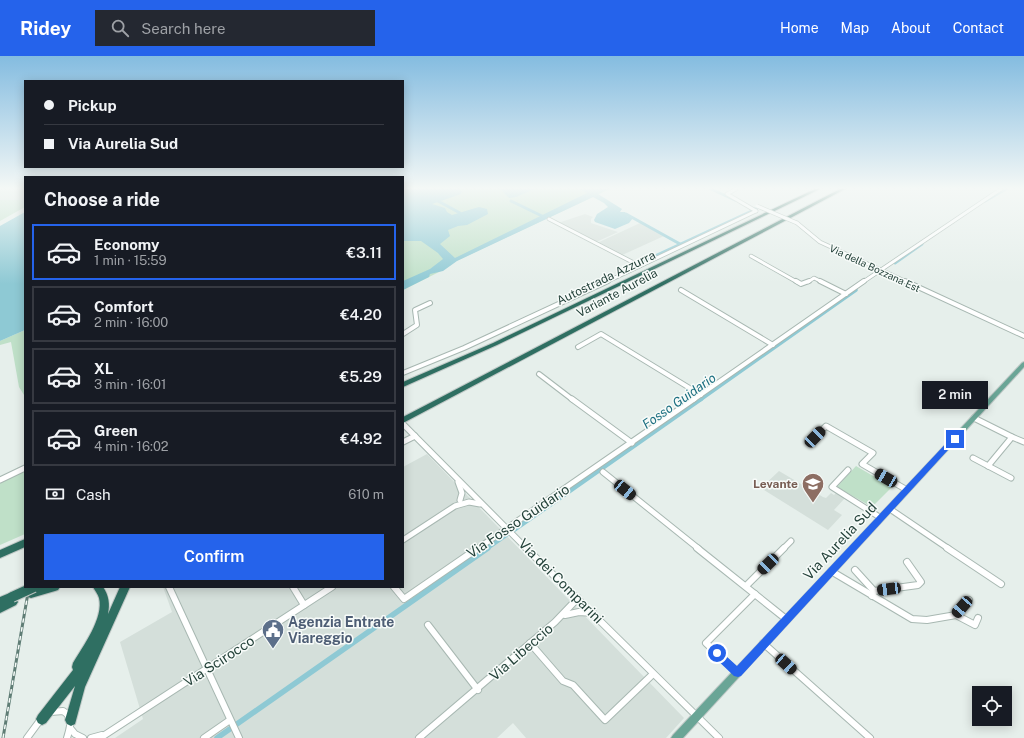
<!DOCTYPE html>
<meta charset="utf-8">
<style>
:root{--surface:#171b24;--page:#242831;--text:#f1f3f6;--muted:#9ea1a6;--line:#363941;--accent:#2563eb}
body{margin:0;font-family:"Public Sans",sans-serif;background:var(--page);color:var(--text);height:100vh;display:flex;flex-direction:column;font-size:15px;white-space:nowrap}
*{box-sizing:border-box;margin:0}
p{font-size:13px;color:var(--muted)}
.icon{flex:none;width:22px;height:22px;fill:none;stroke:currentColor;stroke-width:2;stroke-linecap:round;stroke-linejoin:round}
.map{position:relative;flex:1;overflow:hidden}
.drawer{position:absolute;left:24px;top:120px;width:380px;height:412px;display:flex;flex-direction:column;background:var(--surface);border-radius:0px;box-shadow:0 2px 10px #0003}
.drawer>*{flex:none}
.banner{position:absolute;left:24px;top:24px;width:380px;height:88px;border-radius:0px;box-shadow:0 2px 10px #0003;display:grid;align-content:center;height:88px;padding:0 20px;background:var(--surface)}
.fabs{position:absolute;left:972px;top:630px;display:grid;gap:8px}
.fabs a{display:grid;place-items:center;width:40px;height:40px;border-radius:0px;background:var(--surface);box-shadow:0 2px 10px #0003;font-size:20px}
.end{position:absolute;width:18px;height:18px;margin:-9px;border:5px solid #2563eb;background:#fff;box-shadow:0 0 0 2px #fff}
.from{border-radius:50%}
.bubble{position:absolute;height:28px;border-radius:0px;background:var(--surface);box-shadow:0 2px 10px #0003;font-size:13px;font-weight:600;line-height:28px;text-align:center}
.car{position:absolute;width:12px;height:24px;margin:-12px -6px;border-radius:5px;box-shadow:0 0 3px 1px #0007;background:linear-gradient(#222 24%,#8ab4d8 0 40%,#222 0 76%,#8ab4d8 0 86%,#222 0)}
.banner b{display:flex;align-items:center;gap:14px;height:38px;font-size:15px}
.banner b+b{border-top:1px solid var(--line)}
.banner i{width:10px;height:10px;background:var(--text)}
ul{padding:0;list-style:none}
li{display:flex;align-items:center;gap:12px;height:56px;margin:0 8px 6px;padding:0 12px;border:2px solid var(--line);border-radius:0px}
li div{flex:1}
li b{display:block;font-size:15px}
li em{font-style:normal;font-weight:600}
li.active{border-color:var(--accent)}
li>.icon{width:36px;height:36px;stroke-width:1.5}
h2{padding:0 20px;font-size:18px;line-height:48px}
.pay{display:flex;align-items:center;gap:10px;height:44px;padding:0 20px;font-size:15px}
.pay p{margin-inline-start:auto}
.primary-button{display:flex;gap:8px;margin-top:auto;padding:8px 20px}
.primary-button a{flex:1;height:46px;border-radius:0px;background:var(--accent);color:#fff;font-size:16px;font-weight:600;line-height:46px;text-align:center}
header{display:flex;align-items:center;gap:24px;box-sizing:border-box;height:56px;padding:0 20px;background:var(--accent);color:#fff}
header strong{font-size:19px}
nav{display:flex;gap:22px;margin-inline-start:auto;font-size:14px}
.search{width:280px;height:36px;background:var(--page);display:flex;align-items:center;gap:10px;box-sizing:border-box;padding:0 14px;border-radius:0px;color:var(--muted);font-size:15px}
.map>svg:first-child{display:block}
.built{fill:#d4dfda}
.green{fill:#bfe0c8}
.water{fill:#8ec9d4}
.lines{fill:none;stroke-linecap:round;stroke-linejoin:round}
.canal-far3{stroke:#8ec9d4;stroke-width:3}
.canal-far2{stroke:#8ec9d4;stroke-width:3.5}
.canal-far1{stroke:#8ec9d4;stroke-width:4.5}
.canal{stroke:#8ec9d4;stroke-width:5.5}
.minor-far3-casing{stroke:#a8b8b2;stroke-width:4.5}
.minor-far2-casing{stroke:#a8b8b2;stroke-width:6}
.minor-far1-casing{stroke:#a8b8b2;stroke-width:7}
.minor-casing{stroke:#a8b8b2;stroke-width:8}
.major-casing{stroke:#c2cac8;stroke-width:2}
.highway-casing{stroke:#c2cac8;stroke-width:2}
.minor-far3{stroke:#fff;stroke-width:3}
.minor-far2{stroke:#fff;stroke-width:4}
.minor-far1{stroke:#fff;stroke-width:5}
.minor{stroke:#fff;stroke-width:6}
.major{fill:#6aa596;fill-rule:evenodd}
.highway{fill:#2f6f62;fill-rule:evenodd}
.rail-casing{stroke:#5f7d75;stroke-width:3}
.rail{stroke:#f7fbf9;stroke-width:1.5;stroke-dasharray:4.5;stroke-linecap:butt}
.minor-bridge-casing{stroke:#a8b8b2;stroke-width:4.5;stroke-linecap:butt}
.highway-bridge-casing{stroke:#c2cac8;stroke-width:12;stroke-linecap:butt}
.minor-bridge{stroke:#fff;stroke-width:3}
.highway-bridge{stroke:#2f6f62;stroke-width:10}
.route{fill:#2563eb}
.labels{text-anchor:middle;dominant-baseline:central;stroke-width:3;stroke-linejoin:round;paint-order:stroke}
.far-street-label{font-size:10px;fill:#24423a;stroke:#f7fbf9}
.street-label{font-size:12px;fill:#24423a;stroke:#f7fbf9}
.education-label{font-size:12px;font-weight:bold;fill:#785e54;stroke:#f7fbf9;text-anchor:end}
.water-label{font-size:13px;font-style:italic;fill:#1c6f80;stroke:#f7fbf9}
.near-street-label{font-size:14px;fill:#24423a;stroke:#f7fbf9}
.near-service-label{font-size:14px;font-weight:bold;fill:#4e5e75;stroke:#f7fbf9;text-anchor:start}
</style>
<header>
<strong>Ridey</strong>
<div class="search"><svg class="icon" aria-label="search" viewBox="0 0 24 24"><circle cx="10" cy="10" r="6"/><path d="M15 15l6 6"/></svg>Search here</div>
<nav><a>Home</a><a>Map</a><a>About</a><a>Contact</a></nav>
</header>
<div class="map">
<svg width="1024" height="682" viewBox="0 0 1024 682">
<rect width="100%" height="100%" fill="#e6efeb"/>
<!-- built -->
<g class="built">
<rect x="0" y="133" width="25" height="11"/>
<path d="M585,158L593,161L591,163V167L618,176L594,187L558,167Z"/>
<path d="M640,167L664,180L620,200L595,188Z"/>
<path d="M427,398L684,662L666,682H526L513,667L497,682H115L143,663L120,586L172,556L163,531H403V411Z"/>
<path d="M779,415L823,441L826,442L831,437L834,439L836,437L845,442L834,454L842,459L828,474L761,432Z"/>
</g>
<!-- green -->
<g class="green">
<path d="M403,133H610L452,207L441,215L403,234Z"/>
<path d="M0,144H25V151L0,165Z"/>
<path d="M25,274V349L24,339L19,331L11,286L0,289V285Z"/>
<path d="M25,409V478L0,489V422Z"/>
<path d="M856,410L892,431L872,451L837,431Z"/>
</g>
<!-- water -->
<g class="water">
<path d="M403,133H459L462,135L461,138L432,148L445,152L447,156L452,159L479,151L487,153L488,158L467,169L458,170L448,174L450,180L440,188L455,202L587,137L579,133H609L598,138L622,153L620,156H625L627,160L633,162L629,167L615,173L595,166L594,164L597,158L608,151L604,147L593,141L457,205L443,215L430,218L429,221L403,234V225L430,213L443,203L438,197L421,185H403Z"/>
<path d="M500,133H535L516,141L509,142Z"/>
<path d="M25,156V274L0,285V170Z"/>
</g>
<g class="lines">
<!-- canal-far3 -->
<g class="canal-far3">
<path d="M711,133L735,144"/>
<path d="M438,145L460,157"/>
<path d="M511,145L542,160"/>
<path d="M985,145L1006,133"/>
<path d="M626,158L680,188"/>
<path d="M640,207L756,153H754"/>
<path d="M895,207L922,188"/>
</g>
<!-- canal-far2 -->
<path class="canal-far2" d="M700,344L856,234"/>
<!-- canal-far1 -->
<g class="canal-far1">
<path d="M514,474L701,343"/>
<path d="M486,493L509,477"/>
</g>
<!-- canal -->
<path class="canal" d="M217,682L488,492"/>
<!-- minor-far3 casing -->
<g class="minor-far3-casing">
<g id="minor-far3">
<path d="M736,133L727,138L756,155"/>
<path d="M549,163L640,210L606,226"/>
<path d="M797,167L820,186L907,226"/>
<path d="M751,200L797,226"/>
<path d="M640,210L756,155"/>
<path d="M808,226L814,222L822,226"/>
<path d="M863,226L1001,133"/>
</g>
</g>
<!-- minor-far2 casing -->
<g class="minor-far2-casing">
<g id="minor-far2">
<path d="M796,225L801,228L809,225"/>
<path d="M820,225L846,238"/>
<path d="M905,225L1024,280"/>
<path d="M681,234L773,289"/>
<path d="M403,278L417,269L415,254L430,247"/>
<path d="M578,291L601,278L701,339"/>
<path d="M403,317L464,292L608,225"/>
<path d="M539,318L573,344"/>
<path d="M693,344L864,225"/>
</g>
</g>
<!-- minor-far1 casing -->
<g class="minor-far1-casing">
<g id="minor-far1">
<path d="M572,343L632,387"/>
<path d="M974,362L1012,381L988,410"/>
<path d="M403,368L527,493"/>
<path d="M815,381L826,370L873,397L862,408L907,434"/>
<path d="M1012,381L1024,386"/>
<path d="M403,386L415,380"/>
<path d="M973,402L1011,422"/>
<path d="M848,414L832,431L881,462"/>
<path d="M603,416L699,493"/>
<path d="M0,424L25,412"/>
<path d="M458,426L462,437L460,444"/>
<path d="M890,453L949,493"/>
<path d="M403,484L455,450L469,446L480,448"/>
<path d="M477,493L694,343"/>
<path d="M783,493L791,485"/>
</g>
</g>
<!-- minor casing -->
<g class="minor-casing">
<g id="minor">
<path d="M526,492L719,682"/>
<path d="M697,492L786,563"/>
<path d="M947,492L1001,528"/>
<path d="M855,514L874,535"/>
<path d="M831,515L912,563L927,564L956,559L969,544"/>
<path d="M746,530L784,492"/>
<path d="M169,531L239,682"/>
<path d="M293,531L304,549"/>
<path d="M394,531L404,543L478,492"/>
<path d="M872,540L874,535L918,529L921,526L907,506"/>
<path d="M565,559L579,556L593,557"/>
<path d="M956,559L975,569L978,562"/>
<path d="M428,569L478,634"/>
<path d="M530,587L563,625L573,629L605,664L653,618"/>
<path d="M763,587L870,682"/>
<path d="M737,616L706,587L755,538"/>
<path d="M51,656L63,655C74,661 70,672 67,682"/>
<path d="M70,672L75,678L83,682"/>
<path d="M27,682L41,663"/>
<path d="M91,682L102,679"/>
<path d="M100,682L332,531"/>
<path d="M204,682L230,664"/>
<path d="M419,682L555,566L578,542"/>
</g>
</g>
<!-- major casing -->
<g class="major-casing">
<path id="major" d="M1024,306V311L683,682H671L673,679L1022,307Z"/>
</g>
<!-- highway casing -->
<g class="highway-casing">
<g id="highway">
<path d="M815,133H820L497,289L403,331V326L493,287Z"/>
<path d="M840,133H845L403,367V361Z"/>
<path d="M25,483V491L0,502V494Z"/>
<path d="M40,531H60L58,534L55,535L31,542L28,541L26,538L28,535Z"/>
<path d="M93,531H103C109,540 110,548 108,558L120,531H130L85,631L75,668L71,670L67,668L65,664L75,630L46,667L42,669L38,667L36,663L38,659L73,614L72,611L73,607C83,590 104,562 99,542C98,538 95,535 93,531Z"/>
<path d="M12,536L15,538L17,541L16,543L18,546L16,549L0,557V541Z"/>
</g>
</g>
<!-- minor-far3 -->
<use href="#minor-far3" class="minor-far3"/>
<!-- minor-far2 -->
<use href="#minor-far2" class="minor-far2"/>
<!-- minor-far1 -->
<use href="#minor-far1" class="minor-far1"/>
<!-- minor -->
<use href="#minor" class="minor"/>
<!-- major -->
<use href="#major" class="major"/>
<!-- highway -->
<use href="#highway" class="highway"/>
<!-- rail casing -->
<g class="rail-casing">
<path id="rail" d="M3,682L29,531"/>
</g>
<!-- rail -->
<use href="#rail" class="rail"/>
<!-- minor-bridge casing -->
<g class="minor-bridge-casing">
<path id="minor-bridge" d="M757,150L797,167"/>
</g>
<!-- highway-bridge casing -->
<g class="highway-bridge-casing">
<path id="highway-bridge" d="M12,541L34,531"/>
</g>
<!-- minor-bridge -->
<use href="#minor-bridge" class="minor-bridge"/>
<!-- highway-bridge -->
<use href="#highway-bridge" class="highway-bridge"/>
</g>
<!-- sky -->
<linearGradient id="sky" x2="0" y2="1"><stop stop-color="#84bce0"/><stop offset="0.58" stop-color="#f4f8f6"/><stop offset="1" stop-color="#f4f8f6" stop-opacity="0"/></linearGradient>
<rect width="1024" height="228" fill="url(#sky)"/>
<!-- route -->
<path class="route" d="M952,381H957L958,383L741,620L738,621L734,620L713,600V594L717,592L737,610Z"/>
<!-- icons -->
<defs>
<g id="school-pin" transform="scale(1.15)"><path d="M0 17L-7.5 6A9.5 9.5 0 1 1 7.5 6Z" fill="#8d6e63" stroke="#f7fbf9"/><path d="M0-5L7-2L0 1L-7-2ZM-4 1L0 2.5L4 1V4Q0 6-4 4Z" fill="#fff"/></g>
<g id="civic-pin" transform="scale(1.15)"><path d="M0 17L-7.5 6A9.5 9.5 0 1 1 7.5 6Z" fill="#5c6f8a" stroke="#f7fbf9"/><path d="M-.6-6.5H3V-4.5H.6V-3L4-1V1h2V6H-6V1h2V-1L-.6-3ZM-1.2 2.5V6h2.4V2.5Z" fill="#fff"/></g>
</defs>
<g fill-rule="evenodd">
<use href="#school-pin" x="813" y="428"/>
<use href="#civic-pin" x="273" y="574"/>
</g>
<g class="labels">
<!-- far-street labels -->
<g class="far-street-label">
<text transform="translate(875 212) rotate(25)">Via della Bozzana Est</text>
</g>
<!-- street labels -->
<g class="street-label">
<text transform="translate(606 222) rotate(-26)">Autostrada Azzurra</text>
<text transform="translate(617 237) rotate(-28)">Variante Aurelia</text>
</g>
<!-- education labels -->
<g class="education-label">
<text x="798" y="428">Levante</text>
</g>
<!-- water labels -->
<g class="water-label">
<text transform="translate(679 345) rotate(-35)">Fosso Guidario</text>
</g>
<!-- near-street labels -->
<g class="near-street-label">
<text transform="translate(518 465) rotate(-34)">Via Fosso Guidario</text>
<text transform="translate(840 485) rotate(-47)">Via Aurelia Sud</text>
<text transform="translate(561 525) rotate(45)">Via dei Comparini</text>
<text transform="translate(521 596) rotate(-41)">Via Libeccio</text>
<text transform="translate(219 605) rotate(-33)">Via Scirocco</text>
</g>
<!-- near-service labels -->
<g class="near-service-label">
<text x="288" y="566">Agenzia Entrate<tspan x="288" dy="16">Viareggio</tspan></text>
</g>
</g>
</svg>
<div class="fabs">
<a><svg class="icon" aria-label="locate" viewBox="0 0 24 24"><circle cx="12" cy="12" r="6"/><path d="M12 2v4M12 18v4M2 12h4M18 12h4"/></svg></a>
</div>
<i class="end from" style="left:717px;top:597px"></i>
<i class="end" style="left:955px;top:383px"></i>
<div class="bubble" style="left:922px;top:325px;width:66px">2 min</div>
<i class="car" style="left:815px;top:381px;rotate:44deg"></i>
<i class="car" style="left:886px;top:422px;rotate:300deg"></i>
<i class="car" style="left:625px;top:434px;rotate:129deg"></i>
<i class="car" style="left:768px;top:508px;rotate:226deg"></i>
<i class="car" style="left:889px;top:533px;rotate:263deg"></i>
<i class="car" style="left:962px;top:551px;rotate:221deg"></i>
<i class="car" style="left:786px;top:608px;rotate:132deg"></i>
<div class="banner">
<b><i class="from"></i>Pickup</b>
<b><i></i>Via Aurelia Sud</b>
</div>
<section class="drawer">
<h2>Choose a ride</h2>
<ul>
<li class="active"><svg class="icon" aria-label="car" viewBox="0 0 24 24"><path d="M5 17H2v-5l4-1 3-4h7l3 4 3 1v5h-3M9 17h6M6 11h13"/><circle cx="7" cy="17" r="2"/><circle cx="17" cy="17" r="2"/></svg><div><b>Economy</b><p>1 min · 15:59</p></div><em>€3.11</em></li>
<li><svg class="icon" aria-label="car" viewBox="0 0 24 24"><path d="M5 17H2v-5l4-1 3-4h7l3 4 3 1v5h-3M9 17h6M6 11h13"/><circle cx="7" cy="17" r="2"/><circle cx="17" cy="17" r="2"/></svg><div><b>Comfort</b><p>2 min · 16:00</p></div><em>€4.20</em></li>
<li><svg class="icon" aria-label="car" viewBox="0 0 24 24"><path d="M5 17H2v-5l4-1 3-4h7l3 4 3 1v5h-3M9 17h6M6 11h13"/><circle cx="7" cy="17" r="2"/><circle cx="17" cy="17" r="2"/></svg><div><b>XL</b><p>3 min · 16:01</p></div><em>€5.29</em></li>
<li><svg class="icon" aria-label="car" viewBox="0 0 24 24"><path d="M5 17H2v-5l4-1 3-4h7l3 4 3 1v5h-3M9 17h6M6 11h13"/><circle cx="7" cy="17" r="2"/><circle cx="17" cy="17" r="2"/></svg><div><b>Green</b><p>4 min · 16:02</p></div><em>€4.92</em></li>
</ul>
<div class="pay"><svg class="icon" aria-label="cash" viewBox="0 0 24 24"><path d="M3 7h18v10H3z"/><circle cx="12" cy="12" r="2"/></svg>Cash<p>610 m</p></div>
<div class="primary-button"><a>Confirm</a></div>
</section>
</div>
